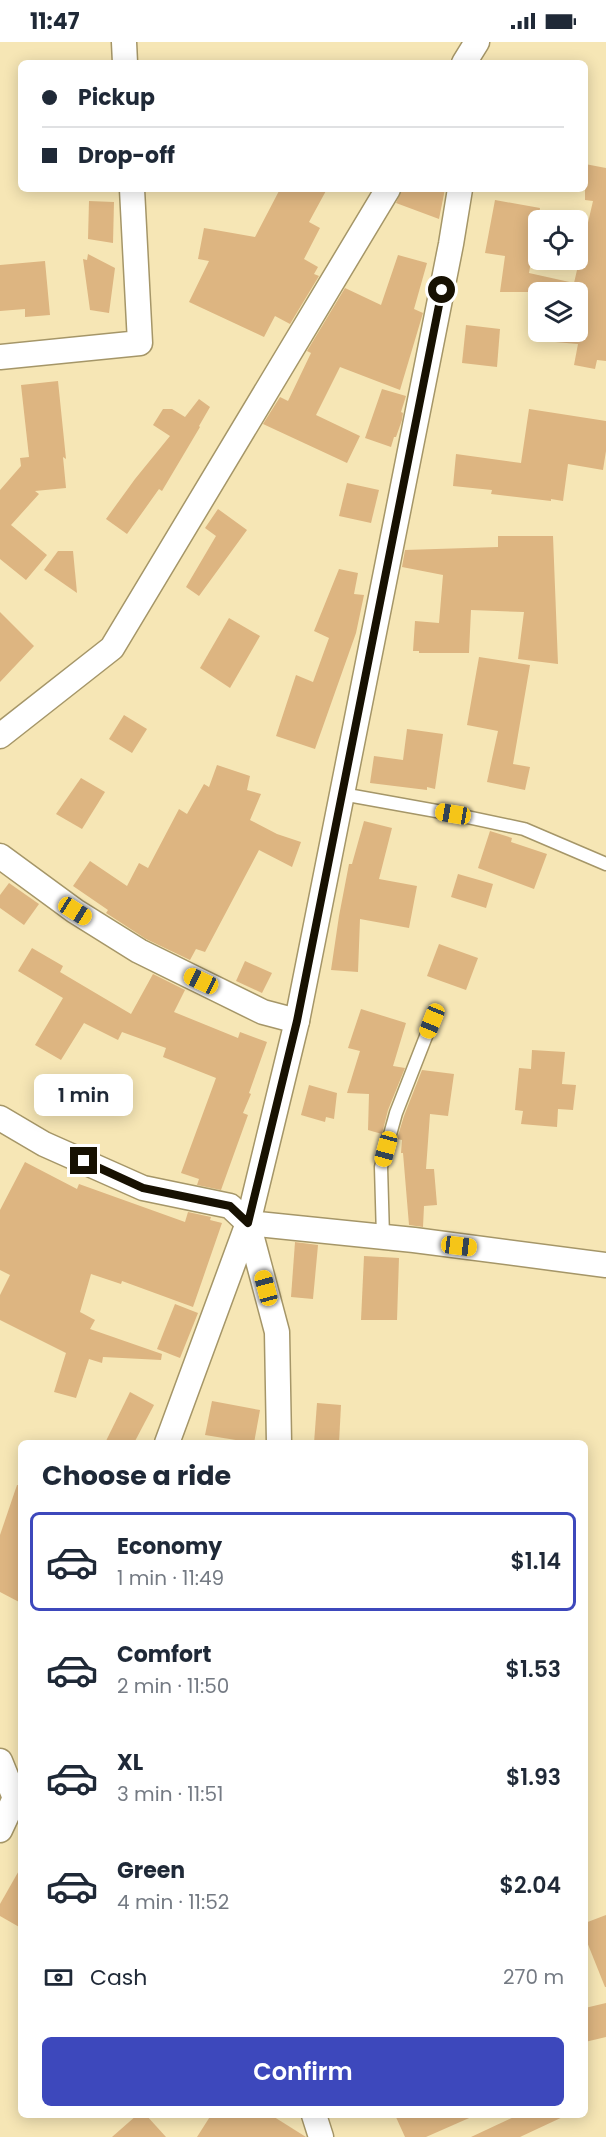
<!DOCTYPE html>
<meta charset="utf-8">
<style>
:root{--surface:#fff;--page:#f6f6f7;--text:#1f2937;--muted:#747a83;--line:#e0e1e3;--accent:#3d48bc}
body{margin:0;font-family:Poppins,sans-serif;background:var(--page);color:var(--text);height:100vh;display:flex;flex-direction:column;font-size:22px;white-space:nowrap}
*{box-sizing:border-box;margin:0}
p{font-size:20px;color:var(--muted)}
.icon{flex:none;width:33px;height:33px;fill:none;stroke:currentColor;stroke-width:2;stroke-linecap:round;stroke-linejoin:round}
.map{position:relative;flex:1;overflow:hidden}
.panel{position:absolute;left:18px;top:1398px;width:570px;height:678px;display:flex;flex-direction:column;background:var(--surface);border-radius:9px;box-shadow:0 3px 15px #0003}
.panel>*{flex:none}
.guide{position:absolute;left:18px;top:18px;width:570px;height:132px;border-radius:9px;box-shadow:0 3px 15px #0003;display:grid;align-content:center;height:132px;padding:0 24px;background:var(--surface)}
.tools{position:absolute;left:528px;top:168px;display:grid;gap:12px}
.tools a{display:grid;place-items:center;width:60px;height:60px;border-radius:9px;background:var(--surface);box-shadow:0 3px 15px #0003;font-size:30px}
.end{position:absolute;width:27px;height:27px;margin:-14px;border:8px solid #171102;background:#fff;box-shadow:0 0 0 3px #fff}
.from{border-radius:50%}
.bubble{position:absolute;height:42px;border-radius:9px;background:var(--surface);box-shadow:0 3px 15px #0003;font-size:20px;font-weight:600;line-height:42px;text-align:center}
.car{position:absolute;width:18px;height:36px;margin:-18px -9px;border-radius:8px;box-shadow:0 0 4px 2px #0007;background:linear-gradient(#f5c518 24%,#345 0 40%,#f5c518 0 76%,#345 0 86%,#f5c518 0)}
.guide b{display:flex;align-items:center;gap:21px;height:57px;font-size:22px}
.guide b+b{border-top:2px solid var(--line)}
.guide i{width:15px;height:15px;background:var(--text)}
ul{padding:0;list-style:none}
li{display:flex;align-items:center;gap:18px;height:99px;margin:0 12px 9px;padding:0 12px;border:3px solid transparent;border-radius:9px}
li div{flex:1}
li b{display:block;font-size:22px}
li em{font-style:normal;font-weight:600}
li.current{border-color:var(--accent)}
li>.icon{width:54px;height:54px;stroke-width:1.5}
h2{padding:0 24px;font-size:27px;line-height:72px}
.pay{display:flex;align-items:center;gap:15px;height:66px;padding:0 24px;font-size:22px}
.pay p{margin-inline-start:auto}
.primary-button{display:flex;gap:12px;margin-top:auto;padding:12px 24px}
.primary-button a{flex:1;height:69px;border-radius:9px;background:var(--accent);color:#fff;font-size:24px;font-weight:600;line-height:69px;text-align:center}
.status{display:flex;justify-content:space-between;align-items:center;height:42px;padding:0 30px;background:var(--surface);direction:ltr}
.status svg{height:16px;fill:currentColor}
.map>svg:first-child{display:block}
.building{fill:#ddb581}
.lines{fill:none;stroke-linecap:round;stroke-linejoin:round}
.lane-casing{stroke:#a59668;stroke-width:15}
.street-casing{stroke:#a59668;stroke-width:27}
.lane{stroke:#fff;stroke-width:12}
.street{stroke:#fff;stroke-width:24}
.route{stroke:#171102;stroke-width:8}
</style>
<div class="status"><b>11:47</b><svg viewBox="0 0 49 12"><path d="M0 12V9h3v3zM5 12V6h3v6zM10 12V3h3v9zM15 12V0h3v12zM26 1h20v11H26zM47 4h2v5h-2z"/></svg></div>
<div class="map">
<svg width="606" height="2095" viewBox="0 0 606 2095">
<rect width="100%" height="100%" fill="#f6e6b5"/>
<!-- building -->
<g class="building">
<path d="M585,122L606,126V319L597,318L595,327L574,323L578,302L555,300L556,290H578V250H500L505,214L485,211L495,158L540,166L529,231L574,241L593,159L585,158Z"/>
<path d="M280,147H327L309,180L320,186L304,217L318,225L314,232L319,234L290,282L275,274L264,295L189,260L209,219L198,217L204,186L255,195Z"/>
<path d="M402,147H445L439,177L396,161Z"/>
<path d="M89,159L114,160L113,201L88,197Z"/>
<path d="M88,212L115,226L109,271L90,268L83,217L87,218Z"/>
<path d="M398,213L427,221L414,267L423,271L400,348L340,325L316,373L360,394L347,421L263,382L280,355L288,359L311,311L307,309L345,246L381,263Z"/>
<path d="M45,219L50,273L25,275V267L0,269V223Z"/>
<path d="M466,283L500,287L497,325L462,321Z"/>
<path d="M58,339L66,417L63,415L66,446L35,449L39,452L11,483L47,513L26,538L0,517V448L21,424L20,416L29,415L21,343Z"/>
<path d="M382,347L406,354L401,370L403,371L402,378L396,395H394L391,405L365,396Z"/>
<path d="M199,357L210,365L199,384L200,385L162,449L159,447L127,492L106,477L135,437L170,394L153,383L163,367H172L185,375Z"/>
<path d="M529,367L606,379V409L603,428L568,422L563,459L551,457V459L491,452L492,448L453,444L456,412L521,421Z"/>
<path d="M347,441L379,448L371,481L339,474Z"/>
<path d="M218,467L247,488L199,554L186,545L216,494L205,486Z"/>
<path d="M498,494H553L558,622L518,617L524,570L471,568L469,611H419V609H413L415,579L439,581L443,533L402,525L405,508L498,505Z"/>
<path d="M58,509H73L77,551L44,528Z"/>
<path d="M339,527L358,531L354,552L364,553L356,591L315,707L276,694L296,633L313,640L329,596L314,589Z"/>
<path d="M0,570L34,604L0,640Z"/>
<path d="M229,576L260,594L230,646L200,626Z"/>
<path d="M479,615L530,623L513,722L530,725L525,748L487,740L498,689L467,683Z"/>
<path d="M124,673L147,687L132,711L109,697Z"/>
<path d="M407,687L443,692L435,747L427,745V748L370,741L374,714L403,718Z"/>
<path d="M217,723L250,734L247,748L261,752L250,778L277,792L301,800L292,825L259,808L205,910L196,907L190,918L146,897L106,871L108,868L73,844L90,819L127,844L139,821L148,826L179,767L187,772L204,742L209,745Z"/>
<path d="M81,736L105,750L82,787L56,772Z"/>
<path d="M364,779L392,786L379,837L417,844L409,886L360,877L358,930L331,928L339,874L349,822H352Z"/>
<path d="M490,789L512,796L511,800L547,812L534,847L478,826Z"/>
<path d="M458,832L493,842L486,866L451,855Z"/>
<path d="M9,841L39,862L24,883L0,866V853Z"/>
<path d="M439,902L478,916L466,948L427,934Z"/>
<path d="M32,906L63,924L60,930L131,972L153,932L185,948L174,970L238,996L240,990L267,1000L249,1051L251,1052L243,1071L248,1073L221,1148L197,1143L199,1137L181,1131L216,1036L163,1015L166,1006L122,990L118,998L84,981L61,1018L35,1003L63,956L18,929Z"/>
<path d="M245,919L272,931L262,951L236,939Z"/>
<path d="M361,967L406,981L393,1024L405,1026L388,1068L382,1092L368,1088L369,1052L347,1051L360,1009L348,1006Z"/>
<path d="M532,1008L565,1010L562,1042L576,1043L573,1068L558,1067L557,1085L521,1082L523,1069L515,1068L519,1026L531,1027Z"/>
<path d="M422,1028L454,1032L448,1074L430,1072L426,1127H434L437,1163L424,1164L423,1185L409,1183L403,1111H401L402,1098L397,1097L404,1074Z"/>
<path d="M309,1043L337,1051L334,1077L326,1075L325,1080L301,1073Z"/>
<path d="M25,1120L77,1147L79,1142L185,1180L188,1170L211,1175L210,1178L222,1181L193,1265L122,1239L121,1242L91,1232L80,1270L95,1278L90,1287L162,1312L161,1318L103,1315L102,1321L89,1317L76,1356L54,1350L66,1311L0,1278V1253L10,1233L0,1228V1168Z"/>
<path d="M295,1200L318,1203L313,1257L291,1255Z"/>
<path d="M364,1214L399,1216L397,1278H361Z"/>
<path d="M175,1262L198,1271L180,1316L157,1307Z"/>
<path d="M130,1350L154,1363L134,1401H105Z"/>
<path d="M212,1359L260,1368L254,1401L205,1393Z"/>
<path d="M317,1361L341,1363L339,1401H314Z"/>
<path d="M17,1443H21V1561L0,1550V1493Z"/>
<path d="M21,1825V1886L0,1874V1862Z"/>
<path d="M606,1873V1945H605L585,1895V1881Z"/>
<path d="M606,1961V1995L585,2000V1966Z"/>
<path d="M137,2073H146L166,2095H112Z"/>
<path d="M211,2073H271L306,2095H197Z"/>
<path d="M395,2073H476L426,2095H405Z"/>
<path d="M518,2073H567L520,2095H471Z"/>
</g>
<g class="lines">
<!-- lane casing -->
<g class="lane-casing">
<g id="lane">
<path d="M342,752L453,772L524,787L606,822"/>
<path d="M383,1195L381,1125L396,1071L432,979"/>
</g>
</g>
<!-- street casing -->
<g class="street-casing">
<g id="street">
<path d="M124,0L125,21"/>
<path d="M464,21L477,0"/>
<path d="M0,315L140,301L132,147"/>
<path d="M0,694L112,606L388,147"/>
<path d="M0,814L75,869L139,909L263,970L297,979"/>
<path d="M0,1076L44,1102L143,1146L230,1164L248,1181L414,1198L606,1223"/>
<path d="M248,1181L277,1290L279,1401"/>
<path d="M167,1401L248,1181L297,979L451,202L460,147"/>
<path d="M0,1719L15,1756L21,1761"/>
<path d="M0,1788L21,1743"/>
<path d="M314,2073L321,2095"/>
</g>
</g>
<!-- lane -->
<use href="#lane" class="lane"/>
<!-- street -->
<use href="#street" class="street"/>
</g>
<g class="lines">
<!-- route -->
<path class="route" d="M84,1119L143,1146L230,1164L248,1181L297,979L442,248"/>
</g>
</svg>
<div class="tools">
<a><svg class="icon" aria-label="locate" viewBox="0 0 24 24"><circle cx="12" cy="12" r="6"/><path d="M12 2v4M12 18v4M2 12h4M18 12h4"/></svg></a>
<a><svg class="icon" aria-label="layers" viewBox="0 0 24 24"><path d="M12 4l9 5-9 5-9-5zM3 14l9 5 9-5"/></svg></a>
</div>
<i class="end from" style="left:442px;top:248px"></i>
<i class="end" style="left:84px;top:1119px"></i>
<div class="bubble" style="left:34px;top:1032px;width:99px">1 min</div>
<i class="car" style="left:453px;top:772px;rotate:280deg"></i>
<i class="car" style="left:75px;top:869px;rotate:122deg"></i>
<i class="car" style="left:201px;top:939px;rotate:295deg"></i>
<i class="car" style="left:432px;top:979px;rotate:202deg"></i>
<i class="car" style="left:386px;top:1107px;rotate:195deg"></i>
<i class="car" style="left:459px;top:1204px;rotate:97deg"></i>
<i class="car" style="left:266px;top:1246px;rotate:345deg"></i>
<div class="guide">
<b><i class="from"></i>Pickup</b>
<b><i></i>Drop-off</b>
</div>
<section class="panel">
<h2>Choose a ride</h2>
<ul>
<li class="current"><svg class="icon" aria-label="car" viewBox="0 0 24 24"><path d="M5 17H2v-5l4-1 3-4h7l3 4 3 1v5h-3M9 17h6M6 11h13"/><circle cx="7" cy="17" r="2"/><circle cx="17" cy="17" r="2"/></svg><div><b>Economy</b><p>1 min · 11:49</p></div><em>$1.14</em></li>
<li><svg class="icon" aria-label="car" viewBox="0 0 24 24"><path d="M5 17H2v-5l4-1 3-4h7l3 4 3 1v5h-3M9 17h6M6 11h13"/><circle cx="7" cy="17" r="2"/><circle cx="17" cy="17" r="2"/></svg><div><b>Comfort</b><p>2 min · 11:50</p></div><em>$1.53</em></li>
<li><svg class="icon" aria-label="car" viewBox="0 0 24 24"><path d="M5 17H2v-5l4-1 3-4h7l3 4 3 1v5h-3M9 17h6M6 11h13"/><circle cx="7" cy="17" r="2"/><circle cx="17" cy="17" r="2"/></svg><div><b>XL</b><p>3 min · 11:51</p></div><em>$1.93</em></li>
<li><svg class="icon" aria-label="car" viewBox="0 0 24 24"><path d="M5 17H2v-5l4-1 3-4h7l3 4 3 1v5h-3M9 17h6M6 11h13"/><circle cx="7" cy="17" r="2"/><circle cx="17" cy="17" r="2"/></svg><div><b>Green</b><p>4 min · 11:52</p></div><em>$2.04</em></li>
</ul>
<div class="pay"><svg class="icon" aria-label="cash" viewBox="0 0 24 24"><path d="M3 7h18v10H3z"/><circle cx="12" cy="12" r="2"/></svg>Cash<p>270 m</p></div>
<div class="primary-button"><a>Confirm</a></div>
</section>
</div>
